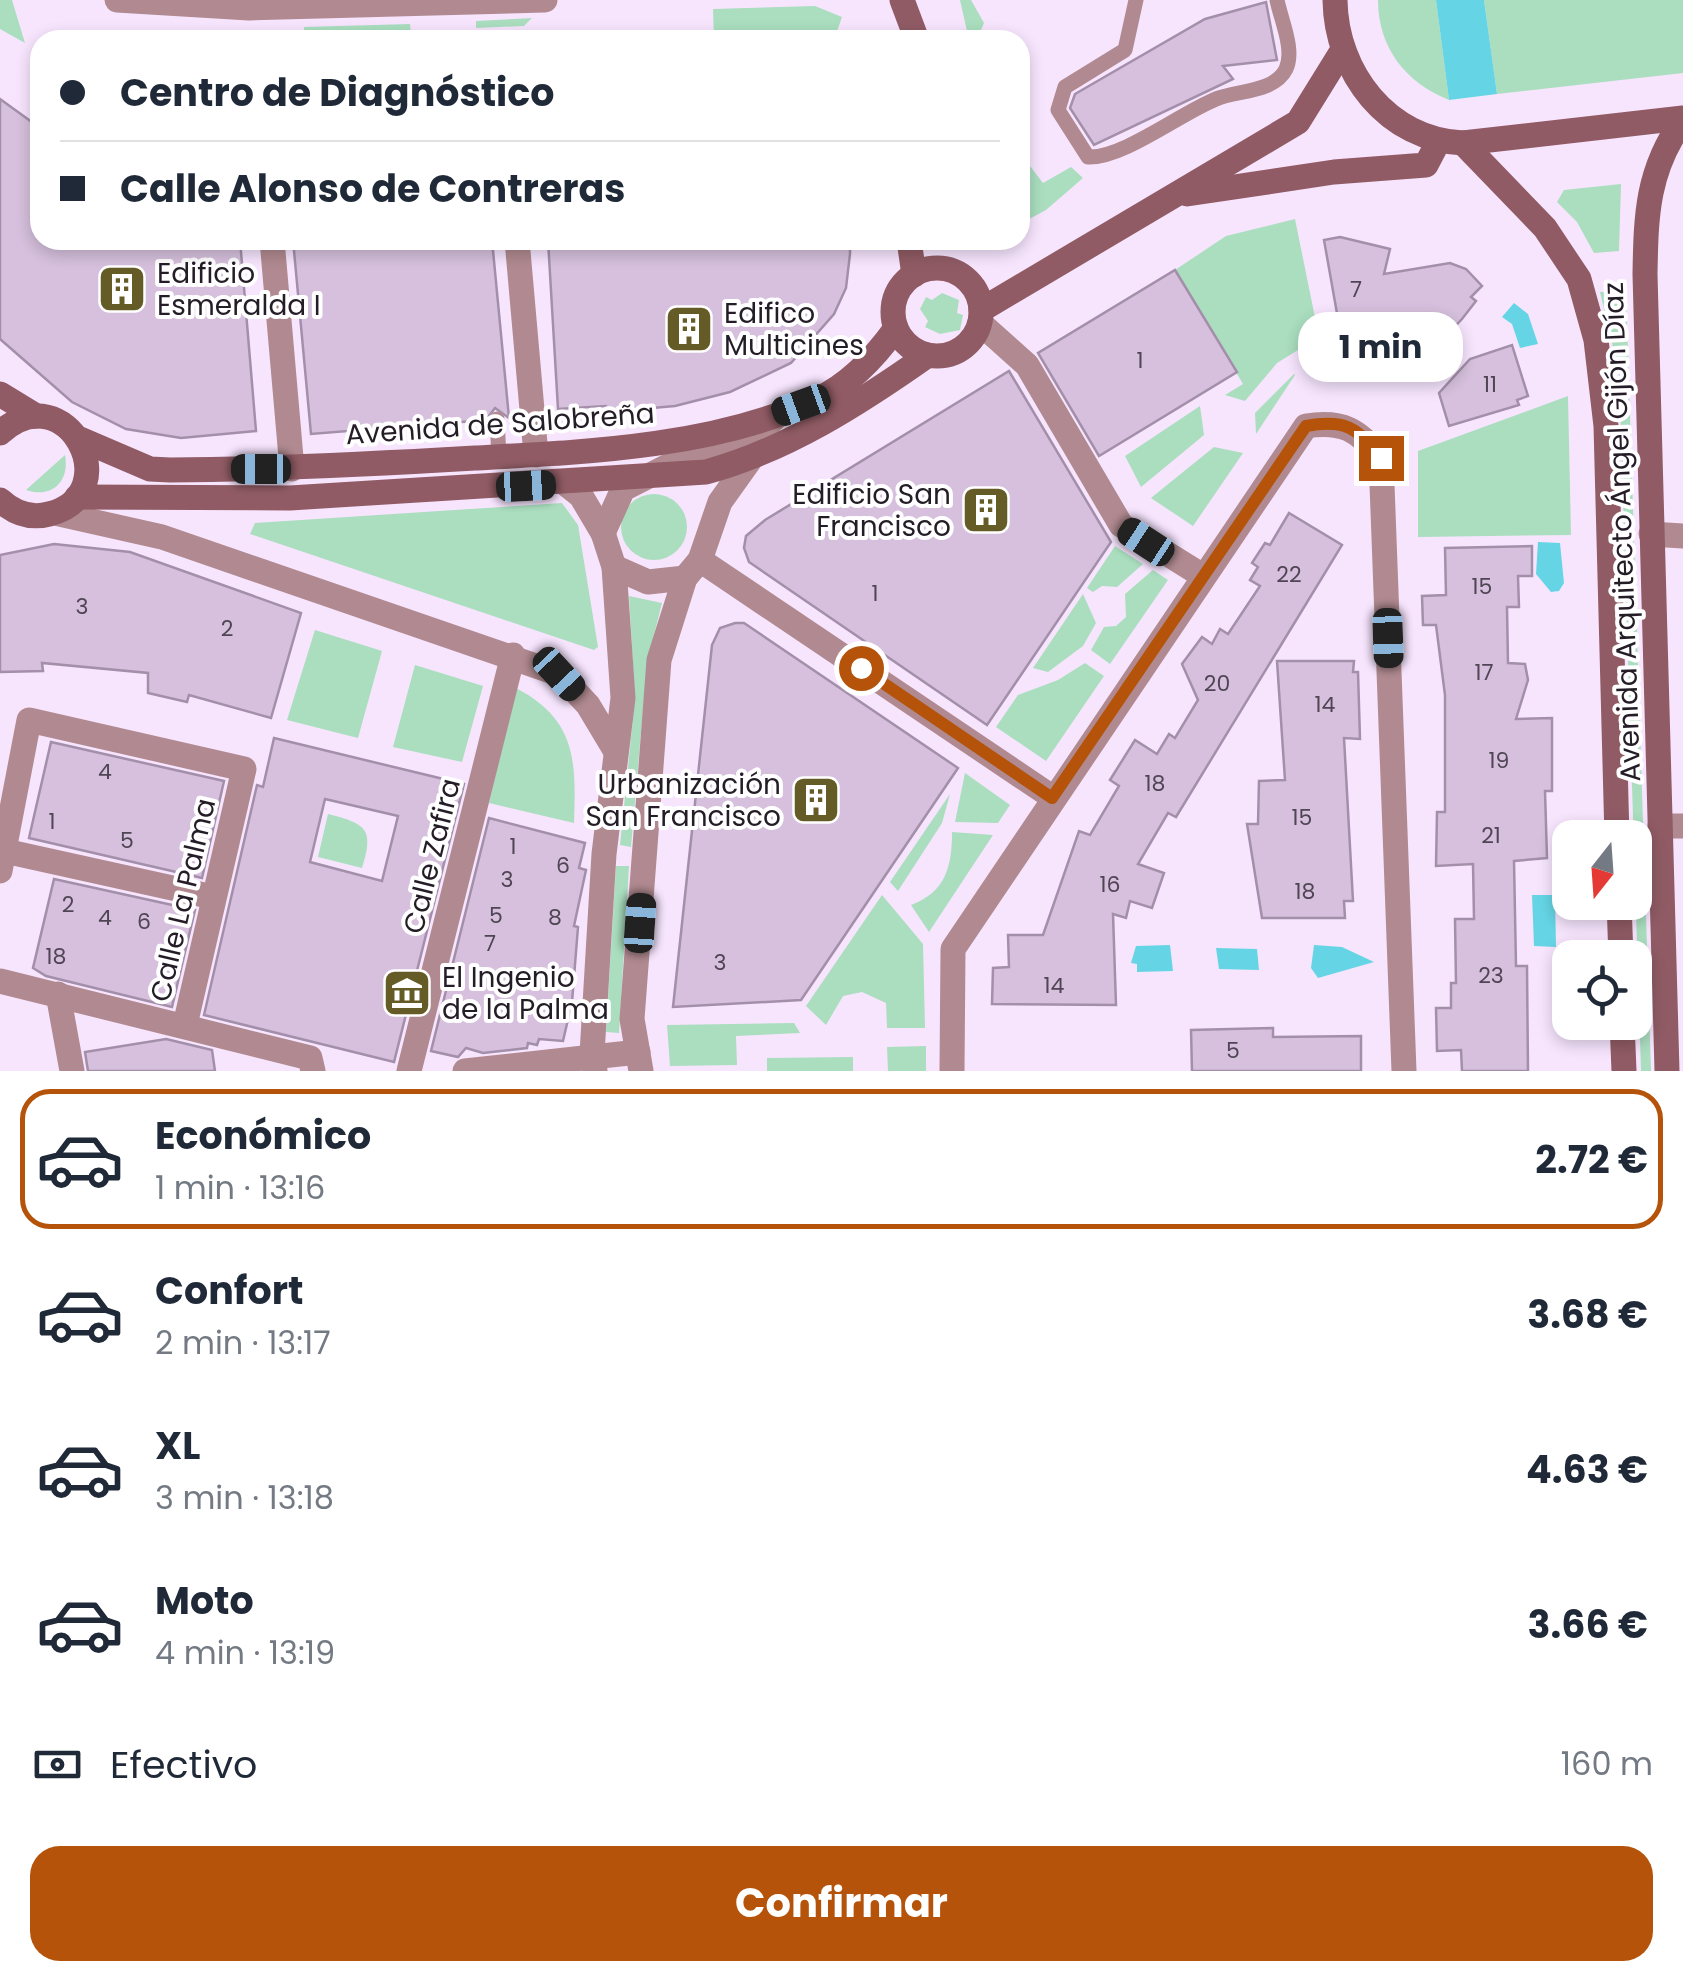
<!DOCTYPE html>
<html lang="es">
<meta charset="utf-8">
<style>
:root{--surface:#fff;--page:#f2f2f3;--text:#1f2937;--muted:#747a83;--line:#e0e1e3;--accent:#b45309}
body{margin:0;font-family:Poppins,sans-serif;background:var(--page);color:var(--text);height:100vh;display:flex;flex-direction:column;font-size:38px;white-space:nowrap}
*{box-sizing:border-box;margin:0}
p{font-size:32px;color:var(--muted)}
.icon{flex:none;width:55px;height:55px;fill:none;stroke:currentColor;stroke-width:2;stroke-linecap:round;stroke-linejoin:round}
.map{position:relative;height:1071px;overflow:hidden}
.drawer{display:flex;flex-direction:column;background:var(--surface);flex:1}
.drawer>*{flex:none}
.banner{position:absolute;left:30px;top:30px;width:1000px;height:220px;border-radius:30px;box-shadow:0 5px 15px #0003;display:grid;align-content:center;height:220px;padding:0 30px;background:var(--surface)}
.needle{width:65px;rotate:197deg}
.buttons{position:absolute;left:1552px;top:820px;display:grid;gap:20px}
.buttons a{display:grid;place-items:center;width:100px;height:100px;border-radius:20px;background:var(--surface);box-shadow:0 5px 15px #0003;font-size:50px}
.end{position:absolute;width:45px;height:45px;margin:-22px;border:12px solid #b45309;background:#fff;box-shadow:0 0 0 5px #fff}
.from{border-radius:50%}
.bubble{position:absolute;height:70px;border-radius:30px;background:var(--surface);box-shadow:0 5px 15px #0003;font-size:32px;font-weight:700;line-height:70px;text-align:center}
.car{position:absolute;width:30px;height:60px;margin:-30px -15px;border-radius:12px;box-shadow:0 0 8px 2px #0007;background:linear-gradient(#222 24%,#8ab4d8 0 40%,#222 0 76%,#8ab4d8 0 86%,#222 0)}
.banner b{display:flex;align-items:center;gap:35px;height:95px;font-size:38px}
.banner b+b{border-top:2px solid var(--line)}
.banner i{width:25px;height:25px;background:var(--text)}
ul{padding:18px 0 0;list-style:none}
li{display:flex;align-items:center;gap:30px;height:140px;margin:0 20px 15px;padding:0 10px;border:5px solid transparent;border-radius:30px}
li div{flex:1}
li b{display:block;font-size:38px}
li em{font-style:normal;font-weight:700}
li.active{border-color:var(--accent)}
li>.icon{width:90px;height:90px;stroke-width:1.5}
.pay{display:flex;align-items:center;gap:25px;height:110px;padding:0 30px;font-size:38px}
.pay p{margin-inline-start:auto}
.button{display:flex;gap:20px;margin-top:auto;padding:20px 30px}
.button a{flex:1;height:115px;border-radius:30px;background:var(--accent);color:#fff;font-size:40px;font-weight:700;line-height:115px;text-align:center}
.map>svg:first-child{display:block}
.green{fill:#aadebf}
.water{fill:#65d5e5}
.building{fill:#d6c0dd;stroke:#a48fab;stroke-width:2.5;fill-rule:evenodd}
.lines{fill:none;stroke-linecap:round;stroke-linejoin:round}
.lane{stroke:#b08a90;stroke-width:15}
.street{stroke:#b08a90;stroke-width:25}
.secondary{stroke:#905b64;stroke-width:25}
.route{stroke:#b45309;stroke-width:12}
.labels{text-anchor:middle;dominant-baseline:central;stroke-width:8;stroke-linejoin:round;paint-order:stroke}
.number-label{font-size:22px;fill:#504554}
.poi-label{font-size:28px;fill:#241c26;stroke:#fff;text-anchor:start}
.street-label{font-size:28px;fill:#241c26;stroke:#fff}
</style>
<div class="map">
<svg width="1683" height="1071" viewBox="0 0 1683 1071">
<rect width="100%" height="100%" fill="#f7e5fe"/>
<!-- green -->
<g class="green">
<path d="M0,0H12L25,43L0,29Z"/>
<path d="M960,0H971L984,23L977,40H969Z"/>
<path d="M1378,0H1436L1449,100C1406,83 1378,48 1378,0Z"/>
<path d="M1484,0H1683V73L1497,94Z"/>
<path d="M815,6L842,17L834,40H714L713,9Z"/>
<path d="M532,18L524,26L476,28V21Z"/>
<path d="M410,24L411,34L304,37V27Z"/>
<path d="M644,34L645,40H537V38Z"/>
<path d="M1020,153L1043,183L1071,167L1083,178L1046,210L1020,224Z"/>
<path d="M1621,184L1619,251L1594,253L1577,222L1557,202L1564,190Z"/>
<path d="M1295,219L1319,337L1277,363L1245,401L1225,395L1243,384L1175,270L1226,236Z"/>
<path d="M1600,292H1626L1651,1071H1641L1619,373Z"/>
<path d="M942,293L959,300L957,313L963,315L960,330L940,334L925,327L928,321L920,309L926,297L932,300Z"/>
<path d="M1294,374L1295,375L1256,434L1255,413Z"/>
<path d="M1568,396L1571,535L1418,537V451Z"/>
<path d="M1200,406L1204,435L1141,487L1125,456Z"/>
<path d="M1214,447L1243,453L1193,526L1151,498Z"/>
<path d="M65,455C70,481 52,499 26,490Z"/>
<circle cx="654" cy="527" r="33"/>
<path d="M562,503L578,525L598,647L594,650L250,534L255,523Z"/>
<path d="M1115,546L1143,564L1117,587L1102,586L1093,592L1087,588Z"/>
<path d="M1153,570L1168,580L1110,664L1091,650L1104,627L1116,626L1126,617L1125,594Z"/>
<path d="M1083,594L1096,623L1083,646L1048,672L1033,668Z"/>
<path d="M629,596L662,603L647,663L631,847L620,845L635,699Z"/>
<path d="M315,630L382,651L358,738L287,720Z"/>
<path d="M1085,663L1104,676L1046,761L996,727L1018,695L1058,680Z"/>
<path d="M415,665L483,686L462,762L393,747Z"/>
<path d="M516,688C577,720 576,762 574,823L489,803Z"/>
<path d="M965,773L1010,805L998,823L955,822Z"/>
<path d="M950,794L942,823L898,891L890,882Z"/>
<path d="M328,814C367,824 374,829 362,868L318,857Z"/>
<path d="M952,832L993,835L929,932L911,905C946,892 952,866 952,832Z"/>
<path d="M616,866H629L619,1033L606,1032Z"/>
<path d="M882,895L923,944L925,1028H887L886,1003L862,992L843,996L826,1025L806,1006Z"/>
<path d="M794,1023L800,1033L736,1036L737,1065L670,1066L667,1025Z"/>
<path d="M926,1046V1071H888L887,1047Z"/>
<path d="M853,1057V1071H767V1058Z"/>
</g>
<!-- water -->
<g class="water">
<path d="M1436,0H1484L1497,94L1449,100Z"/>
<path d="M1514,303L1528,314L1538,344L1520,348L1512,324L1502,317Z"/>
<path d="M1538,542L1560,543L1564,583L1559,591L1551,592L1536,574Z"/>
<path d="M1532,895H1555L1556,947L1534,946Z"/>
<path d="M1170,945L1173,971L1137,972V964L1131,963L1136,946Z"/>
<path d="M1314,945L1342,947L1374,962L1318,978L1311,968Z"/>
<path d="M1216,948L1257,949L1259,970L1219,969Z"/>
</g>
<!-- building -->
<g class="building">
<path d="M1266,2L1277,60L1223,66L1233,79L1094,145L1070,108L1075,94L1205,19Z"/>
<path d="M0,99L40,128V240H240L256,431L181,438L126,429L72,402L0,339Z"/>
<path d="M1340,237L1390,249L1384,274L1450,263L1466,269L1482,286L1471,297L1476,301L1462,319L1425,358L1341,336L1324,240Z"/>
<path d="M293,240H492L509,418L495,408L486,420L311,434Z"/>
<path d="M548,240H850V254L846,288L834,314L791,363L730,392L675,406L607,412L606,406L558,409Z"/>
<path d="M1175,270L1237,372L1099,456L1038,353Z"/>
<path d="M1512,345L1528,396L1517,400L1519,405L1449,426L1439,393L1470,359Z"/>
<path d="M1009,371L1111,542L987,725L749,562L744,548L746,536L765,520Z"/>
<path d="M1289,513L1342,545L1176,817L1168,813L1138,864L1164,873L1152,908L1130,901L1126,918L1113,914L1116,1005L992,1004L993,968L1009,967L1008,935H1043L1079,831L1090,835L1119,786L1110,780L1135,740L1157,754L1169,734L1175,738L1198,700L1182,664L1202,637L1212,644L1220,629L1228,634L1260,586L1250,580L1258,567L1252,563L1265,543L1270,545Z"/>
<path d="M54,544L130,552L301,613L271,718L189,695L187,702L148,693V673L42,663L43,671L0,672V555Z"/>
<path d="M1532,546V576H1518L1519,607H1507L1508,663L1525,664L1528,680L1516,719L1552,718V791H1545L1547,858L1514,861L1516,966H1527L1528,1071H1462L1461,1050L1437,1051L1436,1008H1451V983H1456L1455,919H1474L1473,864L1436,866L1437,812H1445V695L1436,625H1423L1422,596L1446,595L1445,548Z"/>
<path d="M735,623H744L958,768L801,1000L673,1007L712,645L720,628Z"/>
<path d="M1277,661H1354L1353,672H1358L1360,739L1344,738L1353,901H1344L1345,918H1262L1247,824H1258L1259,781L1285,780Z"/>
<path d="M274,738L464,784L394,1062L204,1015L257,785L263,787ZM325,799L398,816L382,881L310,862Z"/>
<path d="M51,742L224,781L202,878L29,838Z"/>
<path d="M489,818L585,843L579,868L586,870L574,926L578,927L572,1002L563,1041L539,1039L537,1045L528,1043L527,1048L483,1053L466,1048L458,1057L431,1051Z"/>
<path d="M54,879L195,910L172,1007L46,976L33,968Z"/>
<path d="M1273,1028V1037L1361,1036V1071H1192L1191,1030Z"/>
<path d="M166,1039L212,1050L215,1071H88L85,1052Z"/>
</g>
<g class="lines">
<!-- lane -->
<g class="lane">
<path d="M1136,0L1125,50L1065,87L1058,110L1088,157C1122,159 1181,113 1216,99C1237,90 1274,93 1286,69C1295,50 1281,20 1277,0"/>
<path d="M497,419L499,457"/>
</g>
<!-- street -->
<g class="street">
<path d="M117,0L249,8L545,0"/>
<path d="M272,240L292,469"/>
<path d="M517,240L536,455"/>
<path d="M980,323L1027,365L1121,525L1203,576"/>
<path d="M566,484L581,496L603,533L614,567L623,698L604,854L592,1054L595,1071"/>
<path d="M55,513L162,537L559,674L588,705L615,750"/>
<path d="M603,533L623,489L688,456L754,438L780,413"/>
<path d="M1651,534L1683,536"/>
<path d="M700,560L1052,797"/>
<path d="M614,567L648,582L685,578"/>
<path d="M1660,826H1683"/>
<path d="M0,850L213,897"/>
<path d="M0,871L29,720L244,769L185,1025"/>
<path d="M0,981L310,1058L313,1071"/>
<path d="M58,994L72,1071"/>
<path d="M409,1071L513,655"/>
<path d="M465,1071L638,1052"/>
<path d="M641,1071L632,1019L659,660L685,578L700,560L720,502L750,460"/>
<path d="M952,1071L953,949L1306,426C1342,420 1359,430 1381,458L1404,1071"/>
</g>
<!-- secondary -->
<g class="secondary">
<path d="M902,0L917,40"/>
<path d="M1335,0C1336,73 1388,140 1463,143L1683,118"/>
<path d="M1463,143L1545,228L1579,279L1596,340L1606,426L1617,838"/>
<path d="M1187,194L1334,172L1426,165L1438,142"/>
<path d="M909,240L914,275"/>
<circle cx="937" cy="312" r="44"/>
<path d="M981,310L1298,122L1342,51"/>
<path d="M0,394L36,416"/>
<path d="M0,433C67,372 129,494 49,514C30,519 14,513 0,500"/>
<path d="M80,439L150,469L170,470C272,469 373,464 475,458C589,452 713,447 818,399C850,384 876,356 896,328"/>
<path d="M77,497L290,498L706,472C787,450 860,403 928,355"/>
<path d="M1619,902L1621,958"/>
<path d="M1622,1022L1624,1071"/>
<path d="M1667,1071L1645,274C1646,215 1647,170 1683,120"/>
</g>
</g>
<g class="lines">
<!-- route -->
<path class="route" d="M861,668L1052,798L1306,426C1345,419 1357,427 1381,458"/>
</g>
<!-- icons -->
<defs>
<g id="building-square" transform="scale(2.5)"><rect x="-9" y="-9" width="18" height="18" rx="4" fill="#655b27" stroke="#fff"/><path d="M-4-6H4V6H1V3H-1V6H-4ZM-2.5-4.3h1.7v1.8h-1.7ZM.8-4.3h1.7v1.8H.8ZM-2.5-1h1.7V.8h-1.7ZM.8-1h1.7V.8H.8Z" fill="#fff"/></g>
<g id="museum-square" transform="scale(2.5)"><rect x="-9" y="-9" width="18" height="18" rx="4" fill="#655b27" stroke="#fff"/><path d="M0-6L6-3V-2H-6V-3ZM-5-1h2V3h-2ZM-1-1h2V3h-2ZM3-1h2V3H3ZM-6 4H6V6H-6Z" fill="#fff"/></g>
</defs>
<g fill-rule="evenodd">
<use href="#building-square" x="122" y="289"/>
<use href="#building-square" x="689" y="329"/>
<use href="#building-square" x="986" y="510"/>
<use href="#building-square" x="816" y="800"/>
<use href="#museum-square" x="407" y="993"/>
</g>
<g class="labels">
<!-- number labels -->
<g class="number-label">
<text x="1356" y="289">7</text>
<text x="1140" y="360">1</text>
<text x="1490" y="384">11</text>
<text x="1289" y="574">22</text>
<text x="1482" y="586">15</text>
<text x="875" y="593">1</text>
<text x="82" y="606">3</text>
<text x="227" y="628">2</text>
<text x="1484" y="672">17</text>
<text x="1217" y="683">20</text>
<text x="1325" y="704">14</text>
<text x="1499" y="760">19</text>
<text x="105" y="771">4</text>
<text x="1155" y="783">18</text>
<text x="1302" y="817">15</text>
<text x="52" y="821">1</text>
<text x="1491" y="835">21</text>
<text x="127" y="840">5</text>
<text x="513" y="846">1</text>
<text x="563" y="865">6</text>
<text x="507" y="879">3</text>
<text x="1110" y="884">16</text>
<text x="1305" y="891">18</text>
<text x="68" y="904">2</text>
<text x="496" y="915">5</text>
<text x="105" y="917">4</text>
<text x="555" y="917">8</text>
<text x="144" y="921">6</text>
<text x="490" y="943">7</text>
<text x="56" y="956">18</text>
<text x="720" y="962">3</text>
<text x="1491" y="975">23</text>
<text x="1054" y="985">14</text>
<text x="1233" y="1050">5</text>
</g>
<!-- poi labels -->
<g class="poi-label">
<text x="157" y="273">Edificio<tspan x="157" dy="32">Esmeralda I</tspan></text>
<text x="724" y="313">Edifico<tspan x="724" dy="32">Multicines</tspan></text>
<text x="951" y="494" text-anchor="end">Edificio San<tspan x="951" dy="32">Francisco</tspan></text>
<text x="781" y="784" text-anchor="end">Urbanización<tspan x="781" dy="32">San Francisco</tspan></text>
<text x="442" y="977">El Ingenio<tspan x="442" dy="32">de la Palma</tspan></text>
</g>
<!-- street labels -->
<g class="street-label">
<text transform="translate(500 424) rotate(-4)">Avenida de Salobreña</text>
<text transform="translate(1622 532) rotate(-92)">Avenida Arquitecto Ángel Gijón Díaz</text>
<text transform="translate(432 856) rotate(-76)">Calle Zafira</text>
<text transform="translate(183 900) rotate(-77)">Calle La Palma</text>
</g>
</g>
</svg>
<div class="buttons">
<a><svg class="needle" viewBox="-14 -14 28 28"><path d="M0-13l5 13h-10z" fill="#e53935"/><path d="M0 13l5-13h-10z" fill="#747a83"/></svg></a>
<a><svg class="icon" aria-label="locate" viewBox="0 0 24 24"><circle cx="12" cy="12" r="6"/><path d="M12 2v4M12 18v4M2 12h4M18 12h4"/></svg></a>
</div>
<i class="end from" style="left:861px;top:668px"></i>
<i class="end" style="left:1381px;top:458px"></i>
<div class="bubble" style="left:1298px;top:312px;width:165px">1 min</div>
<i class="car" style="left:801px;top:405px;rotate:250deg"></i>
<i class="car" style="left:261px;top:469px;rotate:270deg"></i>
<i class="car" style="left:526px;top:486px;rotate:87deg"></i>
<i class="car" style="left:1146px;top:542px;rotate:303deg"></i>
<i class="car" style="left:1388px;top:638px;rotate:178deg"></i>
<i class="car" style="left:559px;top:674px;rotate:137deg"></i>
<i class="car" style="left:640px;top:923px;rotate:4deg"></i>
<div class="banner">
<b><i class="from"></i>Centro de Diagnóstico</b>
<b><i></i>Calle Alonso de Contreras</b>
</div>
</div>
<section class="drawer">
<ul>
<li class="active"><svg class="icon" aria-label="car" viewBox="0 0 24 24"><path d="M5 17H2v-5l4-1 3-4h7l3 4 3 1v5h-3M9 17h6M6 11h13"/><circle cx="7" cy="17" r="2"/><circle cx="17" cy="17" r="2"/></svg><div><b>Económico</b><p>1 min · 13:16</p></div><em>2.72 €</em></li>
<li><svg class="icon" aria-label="car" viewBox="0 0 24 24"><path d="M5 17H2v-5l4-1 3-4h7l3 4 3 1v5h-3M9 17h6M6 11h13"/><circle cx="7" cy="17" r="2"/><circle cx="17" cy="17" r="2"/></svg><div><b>Confort</b><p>2 min · 13:17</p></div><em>3.68 €</em></li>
<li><svg class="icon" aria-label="car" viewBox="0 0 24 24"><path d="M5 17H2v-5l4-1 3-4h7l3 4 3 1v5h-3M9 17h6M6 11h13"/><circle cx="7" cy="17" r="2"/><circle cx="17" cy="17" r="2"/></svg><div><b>XL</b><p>3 min · 13:18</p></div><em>4.63 €</em></li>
<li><svg class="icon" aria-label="car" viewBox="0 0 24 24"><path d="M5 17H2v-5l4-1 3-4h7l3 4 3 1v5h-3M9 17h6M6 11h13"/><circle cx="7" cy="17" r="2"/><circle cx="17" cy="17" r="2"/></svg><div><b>Moto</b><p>4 min · 13:19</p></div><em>3.66 €</em></li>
</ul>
<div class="pay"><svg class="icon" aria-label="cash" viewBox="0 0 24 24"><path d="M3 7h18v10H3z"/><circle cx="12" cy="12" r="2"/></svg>Efectivo<p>160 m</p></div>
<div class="button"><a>Confirmar</a></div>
</section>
